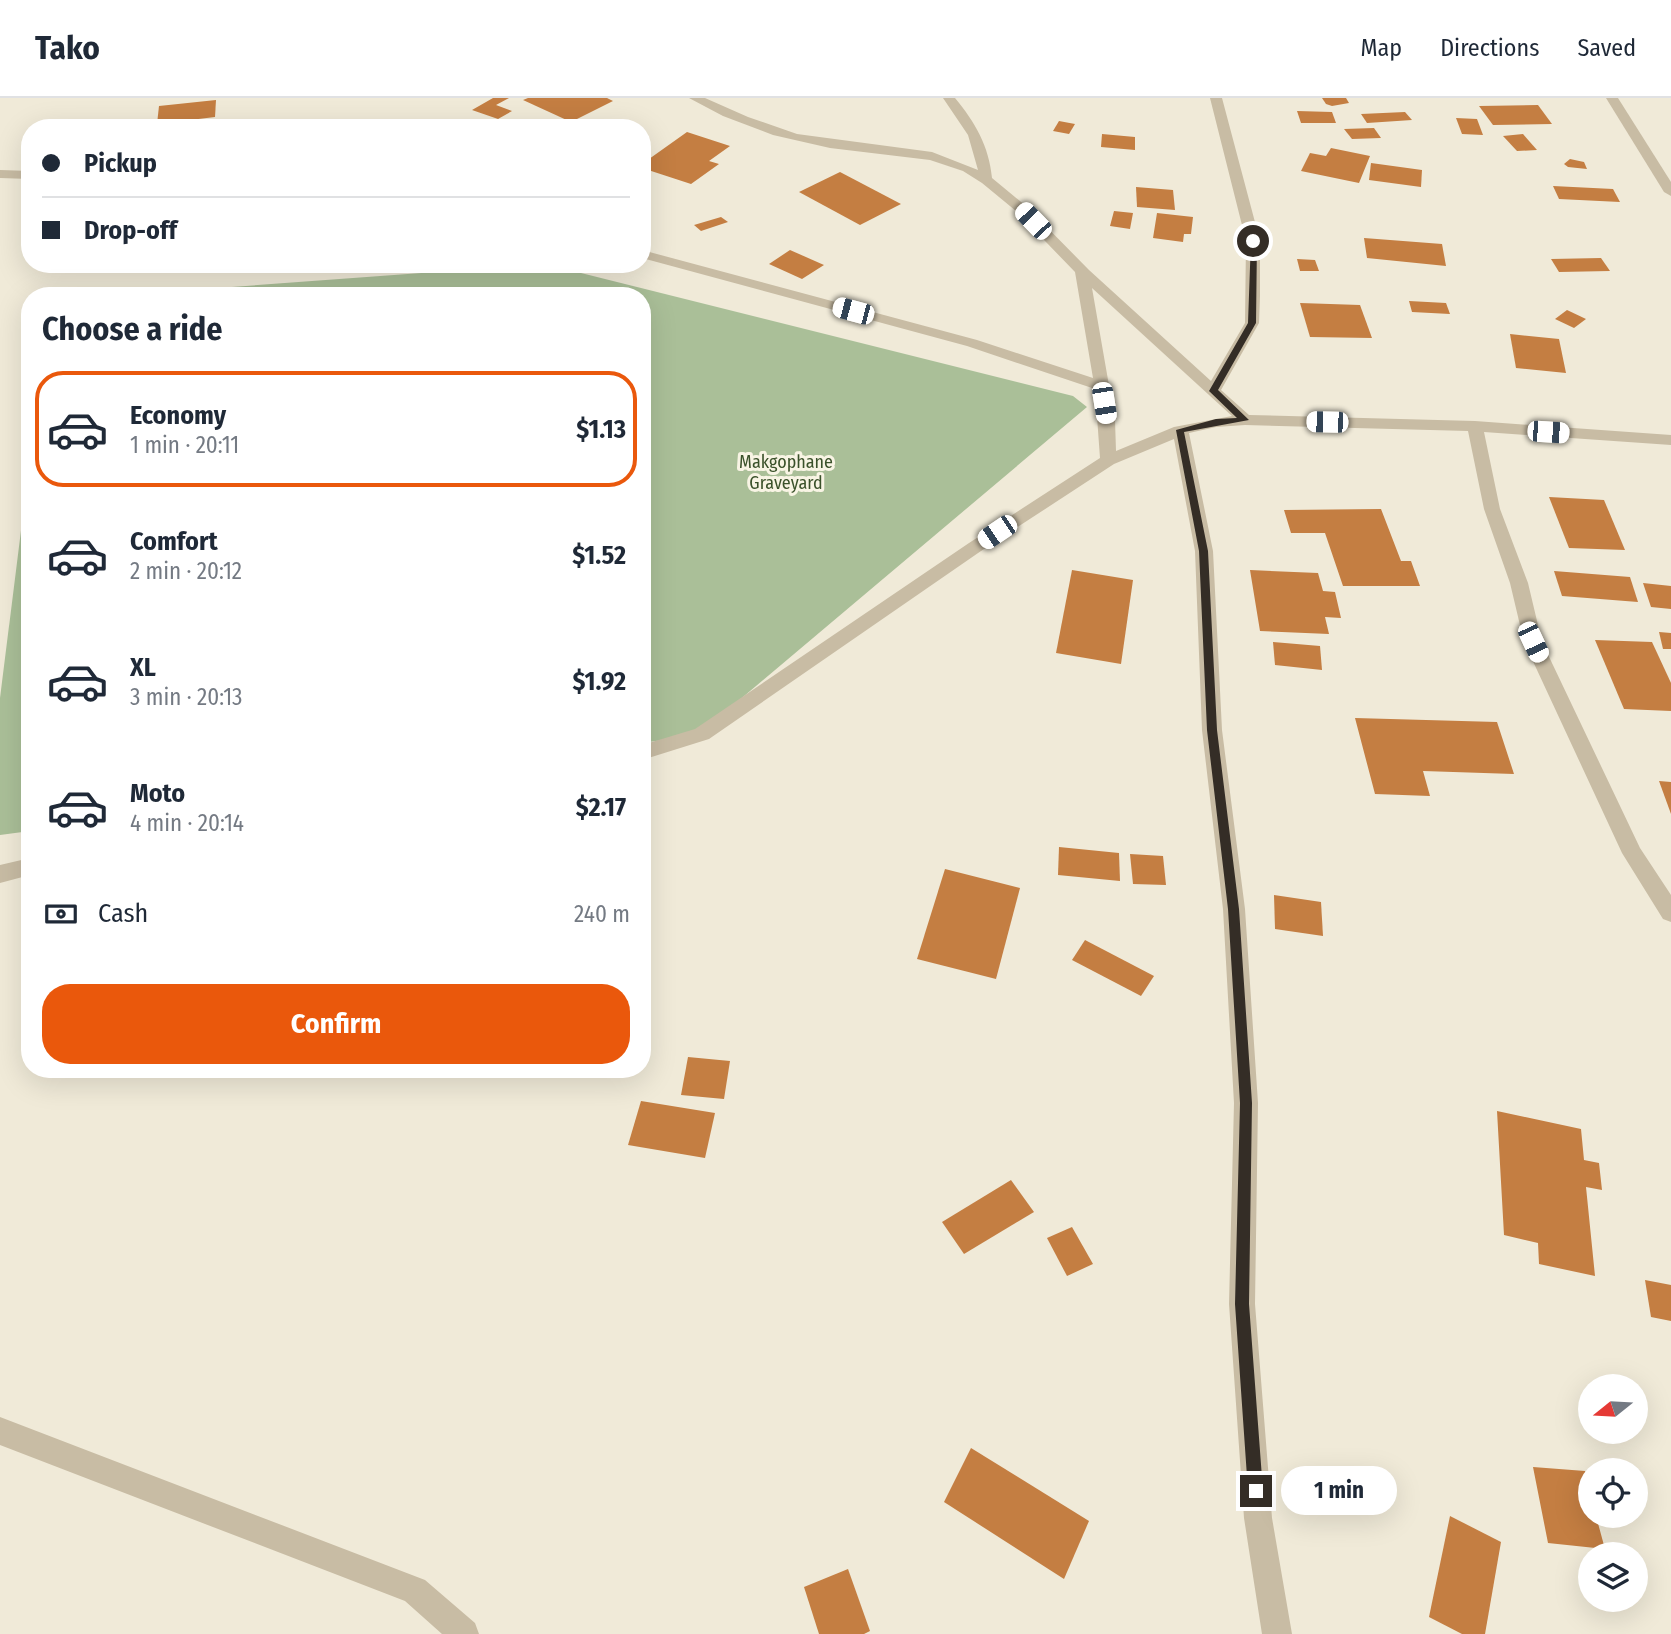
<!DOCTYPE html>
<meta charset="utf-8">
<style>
:root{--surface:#fff;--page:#f6f6f7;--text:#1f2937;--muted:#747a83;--line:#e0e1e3;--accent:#ea580c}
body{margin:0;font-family:"Fira Sans Condensed",sans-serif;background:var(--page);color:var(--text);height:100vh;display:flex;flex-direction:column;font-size:26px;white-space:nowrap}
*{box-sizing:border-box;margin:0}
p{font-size:23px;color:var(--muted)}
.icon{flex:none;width:38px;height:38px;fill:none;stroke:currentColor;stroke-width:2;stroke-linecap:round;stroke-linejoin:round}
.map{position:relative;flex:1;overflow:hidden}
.sheet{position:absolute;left:21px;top:189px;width:630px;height:791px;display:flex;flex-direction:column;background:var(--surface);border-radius:28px;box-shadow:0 7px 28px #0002}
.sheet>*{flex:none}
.top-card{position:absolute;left:21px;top:21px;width:630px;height:154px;border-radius:28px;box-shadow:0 7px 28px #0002;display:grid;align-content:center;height:154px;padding:0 21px;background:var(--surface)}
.needle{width:46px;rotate:252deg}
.tools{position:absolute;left:1578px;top:1276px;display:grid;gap:14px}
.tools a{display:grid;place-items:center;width:70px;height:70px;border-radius:50%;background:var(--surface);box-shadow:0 7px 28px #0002;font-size:35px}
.end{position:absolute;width:32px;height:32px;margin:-16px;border:9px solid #342d26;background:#fff;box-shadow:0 0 0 4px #fff}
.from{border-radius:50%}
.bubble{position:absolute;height:49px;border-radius:24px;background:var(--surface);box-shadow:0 7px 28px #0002;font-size:23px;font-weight:700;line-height:49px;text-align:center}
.car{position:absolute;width:21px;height:42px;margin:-21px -10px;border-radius:9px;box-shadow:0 0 5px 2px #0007;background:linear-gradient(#fff 24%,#345 0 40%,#fff 0 76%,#345 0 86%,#fff 0)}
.top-card b{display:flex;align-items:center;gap:24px;height:66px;font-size:26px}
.top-card b+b{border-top:2px solid var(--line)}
.top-card i{width:18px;height:18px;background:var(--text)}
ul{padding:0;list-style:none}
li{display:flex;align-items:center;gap:21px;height:116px;margin:0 14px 10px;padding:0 7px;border:4px solid transparent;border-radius:28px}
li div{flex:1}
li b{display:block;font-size:26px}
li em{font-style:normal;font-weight:700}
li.active{border-color:var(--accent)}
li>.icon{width:63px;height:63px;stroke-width:1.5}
h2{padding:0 21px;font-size:32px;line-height:84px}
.pay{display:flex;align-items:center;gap:18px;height:77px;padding:0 21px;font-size:26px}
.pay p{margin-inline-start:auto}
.primary-button{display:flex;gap:14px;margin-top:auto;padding:14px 21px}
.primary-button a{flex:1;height:80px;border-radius:28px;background:var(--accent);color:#fff;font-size:28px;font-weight:700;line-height:80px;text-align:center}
header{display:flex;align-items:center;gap:42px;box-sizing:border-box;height:98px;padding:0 35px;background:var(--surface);border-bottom:2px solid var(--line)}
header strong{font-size:33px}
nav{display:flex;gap:38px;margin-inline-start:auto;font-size:24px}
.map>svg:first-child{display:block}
.green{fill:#aabf98}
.building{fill:#c47e42}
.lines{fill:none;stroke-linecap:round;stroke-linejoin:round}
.minor{fill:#c8bca4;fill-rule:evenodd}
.route{fill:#342d26}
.labels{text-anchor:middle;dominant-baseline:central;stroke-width:6;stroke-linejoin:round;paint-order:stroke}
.far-park-label{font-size:18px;fill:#3a512a;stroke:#f8f4e4}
</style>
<header>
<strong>Tako</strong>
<nav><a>Map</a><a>Directions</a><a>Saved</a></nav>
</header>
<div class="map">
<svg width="1671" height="1536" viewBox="0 0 1671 1536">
<rect width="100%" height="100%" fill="#f0ead8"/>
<!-- green -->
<g class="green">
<path d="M545,166L1073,298L1087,309L698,637L642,645V198H108Z"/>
<path d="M30,361V733L0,737V600Z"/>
</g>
<!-- building -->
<g class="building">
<path d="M493,0H509L496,7L512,13L498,21L472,12Z"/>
<path d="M528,0H607L613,3L571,24L523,2Z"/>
<path d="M1322,0H1346L1349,5L1332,8L1326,6Z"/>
<path d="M216,2L215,19L157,26L159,8Z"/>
<path d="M1538,7L1552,26L1493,27L1479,8Z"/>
<path d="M1297,13L1332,14L1336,25H1301Z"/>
<path d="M1405,14L1412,22L1367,25L1361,16Z"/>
<path d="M1456,20L1477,21L1483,37L1462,36Z"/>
<path d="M1059,23L1075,26L1069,36L1053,33Z"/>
<path d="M1374,30L1381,40L1352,41L1344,31Z"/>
<path d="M687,34L730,48L709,63L719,66L691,86L642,70V66Z"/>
<path d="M1102,36L1135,39V52L1101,49Z"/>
<path d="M1523,36L1537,52L1517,53L1503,38Z"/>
<path d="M1331,50L1370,58L1359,85L1301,73L1310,55L1326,58Z"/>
<path d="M1570,61L1584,64L1587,71L1568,69L1564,66Z"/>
<path d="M1371,65L1422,72L1421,89L1369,82Z"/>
<path d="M840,74L901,106L860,127L799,94Z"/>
<path d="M1553,88L1613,91L1620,104L1559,101Z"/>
<path d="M1136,89L1173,92L1175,112L1137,109Z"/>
<path d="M1114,113L1133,115L1130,131L1110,128Z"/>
<path d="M1157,115L1193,119L1191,136H1184L1183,144L1153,140Z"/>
<path d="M721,119L728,124L701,133L694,127Z"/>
<path d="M1364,140L1442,146L1446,168L1367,160Z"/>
<path d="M790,152L824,167L802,181L769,166Z"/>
<path d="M1601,160L1610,173L1559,174L1551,161Z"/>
<path d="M1297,161L1315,162L1319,173H1300Z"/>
<path d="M1409,203L1446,205L1450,216L1412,214Z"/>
<path d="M1300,205L1360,207L1372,240L1310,239Z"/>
<path d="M1567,212L1586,221L1574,230L1555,221Z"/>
<path d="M1510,236L1559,241L1566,275L1516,270Z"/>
<path d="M1549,399L1604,402L1625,452L1569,450Z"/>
<path d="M1381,411L1401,463H1411L1420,488H1343L1325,435H1291L1284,412Z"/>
<path d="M1072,472L1133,482L1121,566L1056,555Z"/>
<path d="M1250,472L1318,475L1323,493L1335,494L1341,520L1325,519L1329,536L1260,533Z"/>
<path d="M1554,473L1630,479L1638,504L1562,498Z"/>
<path d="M1643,485L1671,488V511L1651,509Z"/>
<path d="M1659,534L1671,535V551H1663Z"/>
<path d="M1595,542L1652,544L1671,585V613L1624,611Z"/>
<path d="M1273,544L1320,548L1322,572L1275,567Z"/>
<path d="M1355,620L1497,624L1514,676L1423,673L1430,698L1375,696Z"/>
<path d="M1659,683L1671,684V716Z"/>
<path d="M1059,749L1119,755L1120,783L1058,777Z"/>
<path d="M1130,756L1163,758L1166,787L1133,786Z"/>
<path d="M945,771L1020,790L996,881L917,861Z"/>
<path d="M1274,797L1321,804L1323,838L1275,831Z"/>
<path d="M1085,842L1154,878L1141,898L1072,862Z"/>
<path d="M688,959L730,963L724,1001L681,997Z"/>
<path d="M641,1003L715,1015L705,1060L628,1047Z"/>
<path d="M1497,1013L1581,1031L1584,1062L1599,1065L1602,1092L1586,1089L1595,1178L1539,1166L1538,1145L1504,1137Z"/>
<path d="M1011,1082L1034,1114L964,1156L942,1124Z"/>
<path d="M1072,1129L1093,1166L1067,1178L1047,1140Z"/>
<path d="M1645,1182L1671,1187V1223L1651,1219Z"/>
<path d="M971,1350L1089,1423L1064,1481L944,1404Z"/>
<path d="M1533,1369L1585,1373L1591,1396V1418H1596L1605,1451L1548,1445Z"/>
<path d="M1450,1418L1501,1444L1485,1536H1462L1429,1519Z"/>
<path d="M848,1471L870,1533L864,1536H819L804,1489Z"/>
</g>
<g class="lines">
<!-- minor -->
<g class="minor">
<path d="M689,0H705L748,19L797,36L932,54L978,72L968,37L943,0H955C975,24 989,48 992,80L1026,108L1089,172L1211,283L1245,225L1246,143L1210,0H1222L1260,143V198L1259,225L1221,292L1249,317L1475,323L1671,337V347L1484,334L1500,411L1528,485L1542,544L1640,750L1671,797V824L1663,821L1622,755L1524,544L1510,485L1484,411L1468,333L1245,327L1216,329L1189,335L1213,453L1222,632L1245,811L1258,1005L1255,1206L1272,1420L1292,1536H1262L1244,1420L1229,1206L1234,1005L1223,811L1202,632L1195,453L1174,341L1114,366L981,453L709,641L642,662V647L695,631L969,445L1100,360L1095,291L967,248L642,160V152L977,242L1093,280L1075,174L1016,113L982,85L963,73L930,62L830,50L773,37L723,18ZM1092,190L1232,318L1174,329L1116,353L1115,322Z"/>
<path d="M1606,0H1618L1671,84V98L1664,94Z"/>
<path d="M0,72L30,73V81L0,80Z"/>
<path d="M30,760V777L0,785V767Z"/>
<path d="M0,1319L425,1482L475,1525L479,1536H442L405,1503L0,1347Z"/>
</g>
</g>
<!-- route -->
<path class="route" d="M1251,141L1257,143L1256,225L1218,292L1249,322L1184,334L1208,453L1217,632L1239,811L1252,1005L1249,1206L1263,1393L1261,1399L1256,1401L1250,1399L1248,1393L1235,1206L1240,1005L1228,811L1207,632L1199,453L1176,332L1216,321L1237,320L1209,293L1248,225Z"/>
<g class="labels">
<!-- far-park labels -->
<g class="far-park-label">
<text x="786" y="364">Makgophane<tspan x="786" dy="21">Graveyard</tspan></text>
</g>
</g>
</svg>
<div class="tools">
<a><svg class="needle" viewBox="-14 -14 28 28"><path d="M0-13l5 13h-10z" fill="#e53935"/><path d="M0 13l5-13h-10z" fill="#747a83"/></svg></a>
<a><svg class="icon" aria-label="locate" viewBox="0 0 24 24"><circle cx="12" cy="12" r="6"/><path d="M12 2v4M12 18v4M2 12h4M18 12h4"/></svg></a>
<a><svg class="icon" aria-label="layers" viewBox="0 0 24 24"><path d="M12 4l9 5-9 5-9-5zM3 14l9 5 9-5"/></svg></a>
</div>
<i class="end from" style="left:1253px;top:143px"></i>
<i class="end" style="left:1256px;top:1393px"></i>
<div class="bubble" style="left:1281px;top:1368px;width:116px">1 min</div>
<i class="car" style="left:1033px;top:123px;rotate:316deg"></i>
<i class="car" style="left:853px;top:213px;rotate:285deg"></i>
<i class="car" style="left:1104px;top:305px;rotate:171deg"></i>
<i class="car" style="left:1327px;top:324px;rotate:271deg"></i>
<i class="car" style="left:1548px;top:334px;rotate:94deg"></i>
<i class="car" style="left:997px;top:434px;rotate:236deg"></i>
<i class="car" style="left:1533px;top:544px;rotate:155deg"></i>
<div class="top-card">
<b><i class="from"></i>Pickup</b>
<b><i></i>Drop-off</b>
</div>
<section class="sheet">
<h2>Choose a ride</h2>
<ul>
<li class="active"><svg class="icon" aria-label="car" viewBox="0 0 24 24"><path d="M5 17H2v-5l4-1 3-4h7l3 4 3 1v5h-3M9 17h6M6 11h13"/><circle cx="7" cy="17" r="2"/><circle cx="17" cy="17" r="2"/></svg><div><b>Economy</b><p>1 min · 20:11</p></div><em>$1.13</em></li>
<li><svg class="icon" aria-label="car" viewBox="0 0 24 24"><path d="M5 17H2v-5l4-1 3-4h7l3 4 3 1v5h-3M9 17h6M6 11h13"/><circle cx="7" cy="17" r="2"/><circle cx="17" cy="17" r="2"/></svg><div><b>Comfort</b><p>2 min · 20:12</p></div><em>$1.52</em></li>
<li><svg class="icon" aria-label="car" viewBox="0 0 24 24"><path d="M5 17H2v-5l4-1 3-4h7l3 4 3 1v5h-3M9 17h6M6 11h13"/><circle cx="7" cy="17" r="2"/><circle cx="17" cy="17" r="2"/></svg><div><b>XL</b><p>3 min · 20:13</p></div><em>$1.92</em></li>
<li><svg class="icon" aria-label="car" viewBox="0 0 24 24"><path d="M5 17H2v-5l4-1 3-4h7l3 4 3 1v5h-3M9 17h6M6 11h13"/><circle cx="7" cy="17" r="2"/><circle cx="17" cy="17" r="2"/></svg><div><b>Moto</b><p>4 min · 20:14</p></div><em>$2.17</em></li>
</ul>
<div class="pay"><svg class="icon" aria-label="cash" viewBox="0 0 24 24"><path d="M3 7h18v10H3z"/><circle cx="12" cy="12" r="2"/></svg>Cash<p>240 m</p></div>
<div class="primary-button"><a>Confirm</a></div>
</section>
</div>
